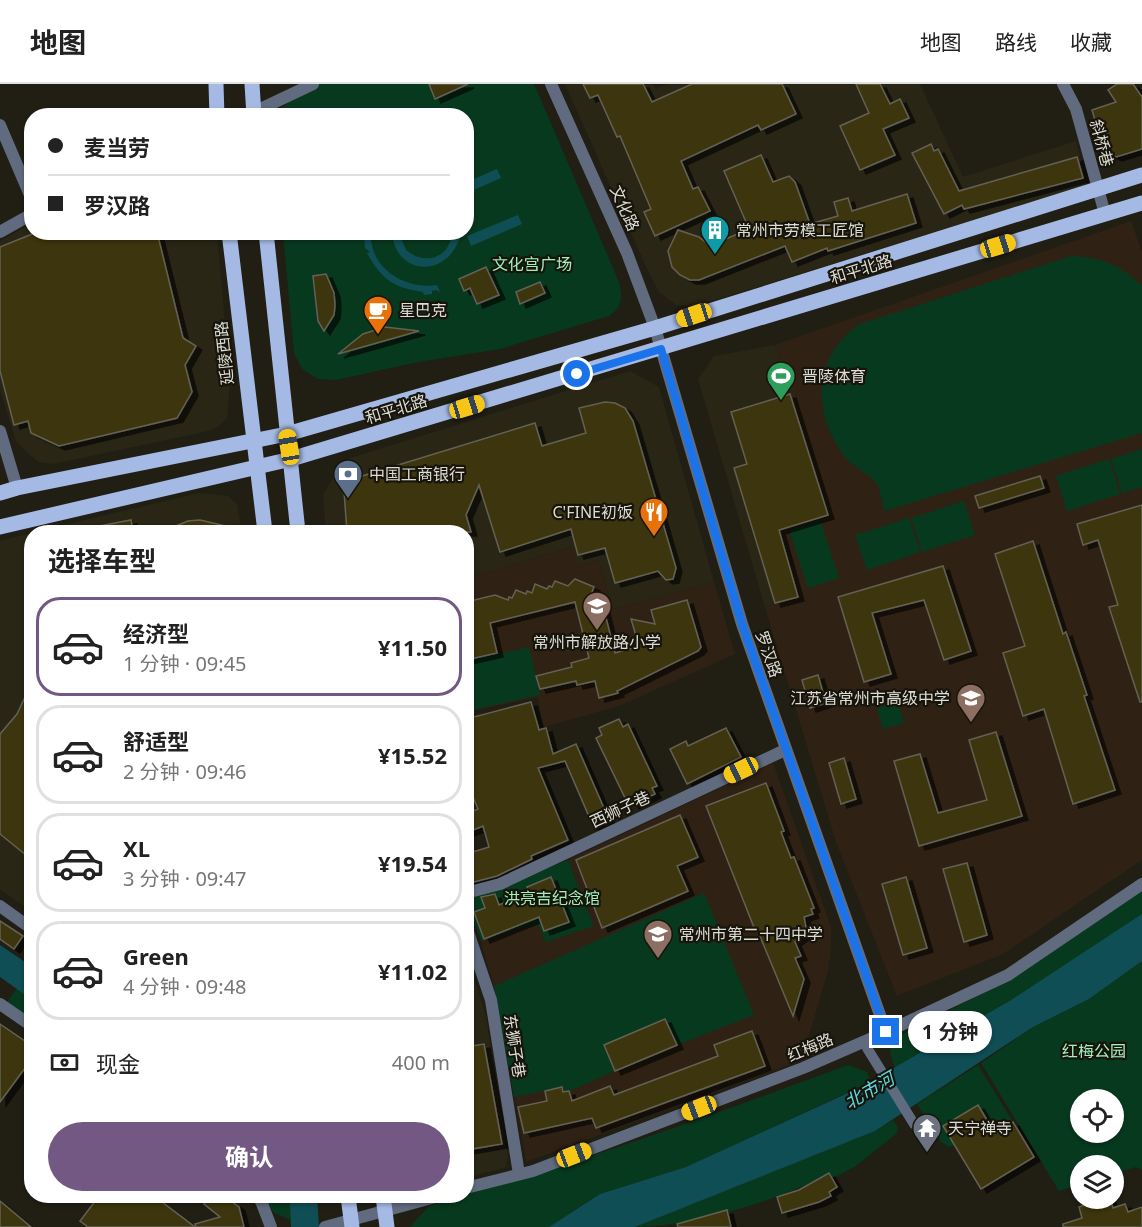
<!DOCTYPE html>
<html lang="zh">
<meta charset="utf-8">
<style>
:root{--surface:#fff;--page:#f2f2f2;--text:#222;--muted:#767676;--line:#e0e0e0;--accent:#735883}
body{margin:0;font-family:"Noto Sans","Noto Sans SC",sans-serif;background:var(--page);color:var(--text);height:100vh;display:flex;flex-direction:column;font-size:22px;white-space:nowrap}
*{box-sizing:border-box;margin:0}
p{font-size:20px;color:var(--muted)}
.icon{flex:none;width:33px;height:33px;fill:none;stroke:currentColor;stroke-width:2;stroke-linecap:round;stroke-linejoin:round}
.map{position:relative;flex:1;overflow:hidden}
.sheet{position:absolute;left:24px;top:441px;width:450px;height:678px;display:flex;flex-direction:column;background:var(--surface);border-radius:24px;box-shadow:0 2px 4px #0004}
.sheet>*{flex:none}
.hud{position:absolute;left:24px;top:24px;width:450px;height:132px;border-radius:24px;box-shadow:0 2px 4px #0004;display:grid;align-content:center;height:132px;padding:0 24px;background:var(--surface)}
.fabs{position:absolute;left:1070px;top:1005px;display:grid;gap:12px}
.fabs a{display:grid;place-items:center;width:54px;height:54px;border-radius:50%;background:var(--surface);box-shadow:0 2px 4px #0004;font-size:30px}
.end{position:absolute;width:27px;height:27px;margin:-14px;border:8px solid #1a73e8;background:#fff;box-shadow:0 0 0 3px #fff}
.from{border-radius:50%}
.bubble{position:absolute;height:42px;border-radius:21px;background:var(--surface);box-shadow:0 2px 4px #0004;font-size:20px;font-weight:700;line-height:42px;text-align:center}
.car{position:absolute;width:18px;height:36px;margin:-18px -9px;border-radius:8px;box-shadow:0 0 4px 2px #0007;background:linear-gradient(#f5c518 24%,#345 0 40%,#f5c518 0 76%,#345 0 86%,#f5c518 0)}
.hud b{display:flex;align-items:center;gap:21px;height:57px;font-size:22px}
.hud b+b{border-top:2px solid var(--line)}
.hud i{width:15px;height:15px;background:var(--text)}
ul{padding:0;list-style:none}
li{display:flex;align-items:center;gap:18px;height:99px;margin:0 12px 9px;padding:0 12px;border:3px solid var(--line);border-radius:24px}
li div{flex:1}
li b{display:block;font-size:22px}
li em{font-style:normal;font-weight:700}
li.on{border-color:var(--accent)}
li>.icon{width:54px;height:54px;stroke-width:1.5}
h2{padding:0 24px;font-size:27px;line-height:72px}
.pay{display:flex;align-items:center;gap:15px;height:66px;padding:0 24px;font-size:22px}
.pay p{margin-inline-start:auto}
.button{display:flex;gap:12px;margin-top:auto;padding:12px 24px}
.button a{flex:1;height:69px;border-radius:36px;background:var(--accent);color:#fff;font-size:24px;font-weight:700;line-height:69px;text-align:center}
header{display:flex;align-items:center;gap:36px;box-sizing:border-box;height:84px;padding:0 30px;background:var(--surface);border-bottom:2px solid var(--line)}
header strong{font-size:28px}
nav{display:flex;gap:33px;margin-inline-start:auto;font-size:21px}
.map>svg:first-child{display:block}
.built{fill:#2a2616}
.education{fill:#2f2215}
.green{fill:#07391f;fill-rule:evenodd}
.water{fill:#0f4e54}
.building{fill:#3e3408;stroke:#646156;stroke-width:1.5;filter:url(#shadow)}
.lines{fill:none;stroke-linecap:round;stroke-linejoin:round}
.pedestrian{stroke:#616b7f;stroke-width:10}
.minor{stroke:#616b7f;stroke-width:12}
.tertiary{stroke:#616b7f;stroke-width:12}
.primary{stroke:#a4bae4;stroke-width:15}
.route{stroke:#1a73e8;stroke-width:8}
.labels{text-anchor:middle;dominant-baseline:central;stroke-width:4.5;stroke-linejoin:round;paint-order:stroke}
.street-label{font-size:16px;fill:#dddcd5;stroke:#17150b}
.poi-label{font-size:16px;fill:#dddcd5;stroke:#17150b;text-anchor:start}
.park-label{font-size:16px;fill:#a2f1bd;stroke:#17150b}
.water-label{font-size:18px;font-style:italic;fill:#61d5e1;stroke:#17150b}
</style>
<header>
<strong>地图</strong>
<nav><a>地图</a><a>路线</a><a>收藏</a></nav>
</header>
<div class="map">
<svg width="1142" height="1143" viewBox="0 0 1142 1143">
<defs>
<filter id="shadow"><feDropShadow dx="6" dy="4" stdDeviation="0" flood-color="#0009"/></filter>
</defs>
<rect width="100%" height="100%" fill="#211e14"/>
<!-- built -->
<g class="built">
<path d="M565,0H653L656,5L667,0H920L963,93L1076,57L1087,101L695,222L676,221L659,208L648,187Z"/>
<path d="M31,140L32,148L217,149L230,298L227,334L218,343L204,348L53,380L39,378L28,369L16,357L0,305V157Z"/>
<path d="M775,261L828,431L798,513L765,523L698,295L714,272Z"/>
<path d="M630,287L659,303L714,498L613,525L599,476L578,482L572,463L467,494L466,448H326L323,411L344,376Z"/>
<path d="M199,409L228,412L237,420L242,448H34Z"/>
<path d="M31,449V827L0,805V457Z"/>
<path d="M466,867L486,933L508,1073L505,1084L467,1093Z"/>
</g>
<!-- education -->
<g class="education">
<path d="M1131,137L1142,168V776L1003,870L897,912L836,758L765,523L797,513L779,446L828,431L775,261Z"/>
<path d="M573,463L578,482L599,476L613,525L714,498L735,570L619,622L544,643L538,613L467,628V494Z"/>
<path d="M773,679L831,843V864L828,887L806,962L797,974L786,982L526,1078L498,917L481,857L538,839L594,842L568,776Z"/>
</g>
<!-- green -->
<g class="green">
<path d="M320,0H534L619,198C623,214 622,223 609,232L500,265L418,278L336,296L318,295L302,285L294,269L283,149L466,148V32H275L293,13Z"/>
<path d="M1071,172C1101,173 1121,181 1142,202V349L884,427C882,419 881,406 877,400C871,391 853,383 845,373C811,330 813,270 860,240Z"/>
<path d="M1142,365V403L1122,409L1111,375Z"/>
<path d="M1109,375L1120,410L1067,427L1056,392Z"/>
<path d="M964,417L975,451L922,468L911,434Z"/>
<path d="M909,434L920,468L867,486L855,451Z"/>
<path d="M820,436L839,494L808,504L789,446Z"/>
<path d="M529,563L540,611L467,627V577Z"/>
<path d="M898,618L904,639L883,645L877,624Z"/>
<path d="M568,776L594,842L546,858L537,839L481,857L467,816Z"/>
<path d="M1142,805V830L1136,835L1011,916L895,984L890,969L891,958L899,952L1009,896Z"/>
<path d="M704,809L754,931L677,961L665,936L605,961L615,987L569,1007L563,1008L561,1003L514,1013L494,902Z"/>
<path d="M1142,877V1086L1136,1083L1113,1090V1082H1080V1100L1059,1107L981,979L1033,943L1089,915ZM1080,1016H1113V1048H1080Z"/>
<path d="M17,904L31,915V935L7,918Z"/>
<path d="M848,981L867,988L871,998L686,1083L600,1110L549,1143H410L427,1124L439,1118C577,1080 713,1031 848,981Z"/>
<path d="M978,981L1013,1038L995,1050L949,1063L941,1058L917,1020Z"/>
<path d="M893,1036L898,1043L897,1049L856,1082L832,1095L829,1089C782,1116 690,1143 635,1143L875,1047Z"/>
<path d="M263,1112H285L290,1119L291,1136L274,1129Z"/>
</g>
<!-- water -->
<g class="water">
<path d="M497,85L501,94L467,109V98Z"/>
<path d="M518,131L522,140L471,162L467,152Z"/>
<path d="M367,149H371C369,184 405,206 437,201L440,208L436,206L432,207V210L424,211L423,208C396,204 382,197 367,169L370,168L365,164L364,151Z"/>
<path d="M392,149H399L406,166C425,182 450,174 452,149H460V152C449,194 396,193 392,149Z"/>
<path d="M1142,830V877L1089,915L1033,943L875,1047L635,1143H549L600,1110L686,1083L861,1003L1011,916Z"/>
<path d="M0,861L31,882V915L0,893Z"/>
<path d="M285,1112H317L319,1143H291L290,1119Z"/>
</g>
<!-- building -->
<g class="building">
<path d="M429,0H468L435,15Z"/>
<path d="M583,0H643L652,18L692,0H782L796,30L761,46L758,41L681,77L693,105L698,103L710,127L655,152L644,128L651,125L620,52L617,53L598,11L590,14Z"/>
<path d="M856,0H880L890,20L900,15L909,34L883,45L895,71L860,86L840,42L869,29Z"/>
<path d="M1117,0H1133L1142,13V65L1116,73L1104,67L1092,26L1116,18L1108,6Z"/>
<path d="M931,60L934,67L938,65L959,107L1077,73L1083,94L964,125L962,121L944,130L912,69Z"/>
<path d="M761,71L773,98L789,92L795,98L810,140L838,132L834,118L848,114L852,127L907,110L916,139L828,167L827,164L792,178L785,162L699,196H690L680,191L672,183L668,167L678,146L699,153L710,162L749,145L724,87Z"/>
<path d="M37,148H157L183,254L196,262L185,281L192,308L177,334L59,362L31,349L28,337L14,341L0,287V163Z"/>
<path d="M486,183L499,211L477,220L470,204L464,207L459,195Z"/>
<path d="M326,190L334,209L335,221L334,231L324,247L318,237L313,192Z"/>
<path d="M540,198L545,209L520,220L516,208Z"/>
<path d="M385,243L419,247L338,270L363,250Z"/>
<path d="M790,310L828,431L779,446L798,513L775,519L734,384L747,380L731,328Z"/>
<path d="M605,318L615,319L625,324L633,337L676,484L673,495L666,496L658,487L615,499L605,464L578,471L571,445L500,468L479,401L466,431L471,448H347L344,407L347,401L359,393L535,339L542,362L586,349L579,324Z"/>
<path d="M1040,392L1044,404L979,424L975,412Z"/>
<path d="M1142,421V618H1140L1109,523L1118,521L1098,456L1083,461L1077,440Z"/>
<path d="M131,436L133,448H95L94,443Z"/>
<path d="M200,436L235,444V448H161L188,437Z"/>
<path d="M1033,457L1063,550L1066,548L1087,611L1084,612L1115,706L1073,720L1044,625L1023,632L1003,569L1025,562L995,470Z"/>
<path d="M943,482L971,567L944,576L924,516L872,529L891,590L864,598L838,513Z"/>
<path d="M575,495L594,503L590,513L603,522L615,569L639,562L631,535L655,540L651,526L687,516L701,563L698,567L617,607L618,609L599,614L595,597L577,601L576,597L540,605L536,592L572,583L571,579L589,574L575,518L490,539L497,569L466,576V518L495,511L508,516L509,513L512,514L516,506L526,510L527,507L532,509L535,500L547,505L549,502L552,503L555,497L568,502Z"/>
<path d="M818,591L826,619L810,624L802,596Z"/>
<path d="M32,598V776L0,750V650L17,630Z"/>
<path d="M531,618L539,646L546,644L553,670L576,660L610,738L594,744L565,677L538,684L568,756L531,772L532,775L497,792L466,800V770L489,763L483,742L466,749V730L478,725L466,696V635Z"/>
<path d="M619,635L623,643L628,640L657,702L652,704L655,710L633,721L630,714L626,716L596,654L602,651L599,644Z"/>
<path d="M726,644L741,673L687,700L670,665L686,657L688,662Z"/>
<path d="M996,648L1022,732L919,762L894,677L920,670L938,729L987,716L969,656Z"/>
<path d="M844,674L856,715L841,720L829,679Z"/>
<path d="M766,699L784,747L781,748L791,774L794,773L814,824L811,825L813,830L804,833L807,849L795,858L801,872L795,874L804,895L793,932L757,845L755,846L706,722Z"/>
<path d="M680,731L698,773L677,782L688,807L602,844L576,776Z"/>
<path d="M967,779L987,851L964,858L943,785Z"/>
<path d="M551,793L569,838L544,847L539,833L484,855L474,828L485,824L481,813L495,810L499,821L529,809L527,803Z"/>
<path d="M906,793L927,864L903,871L882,800Z"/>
<path d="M0,837L23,852L14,865L0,855Z"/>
<path d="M665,935L677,961L615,987L604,961Z"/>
<path d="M0,940L32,962V988L25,984L0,1018Z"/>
<path d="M752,947L765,982L596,1044L592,1034L524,1049L518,1023L547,1017L545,1007L562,1003L563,1008L569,1007L572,1017L610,1002L614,1011L718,972L714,961Z"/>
<path d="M484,960L502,1060L466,1066V963Z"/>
<path d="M978,1021L995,1050L1013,1038L1034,1073L981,1105L943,1042Z"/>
<path d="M829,1089L837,1103L829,1108L831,1112L819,1118L782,1129L777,1113L799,1106Z"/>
<path d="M99,1112H154L195,1143H88L80,1137Z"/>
<path d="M210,1112H224L239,1123L244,1143H196L195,1140L220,1133L204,1120Z"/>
<path d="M1105,1114H1110L1113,1124L1125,1120L1128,1128L1142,1123V1143H1063V1140L1082,1134L1079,1123Z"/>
<path d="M0,1117L31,1143H0Z"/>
<path d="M727,1126L731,1143H678L677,1140Z"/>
</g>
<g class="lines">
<!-- pedestrian -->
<path class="pedestrian" d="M867,964L914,1040"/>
<!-- minor -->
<g class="minor">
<path d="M551,0L627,169L655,244L742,540L886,948"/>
<path d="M1063,0L1076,25L1105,130"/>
<path d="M254,28L313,0"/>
<path d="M0,41L32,116"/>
<path d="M0,148L32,130"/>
<path d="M0,347L17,404"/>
<path d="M466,809L500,800L785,666"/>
<path d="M0,822L32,845"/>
<path d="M466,842L491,916L519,1090"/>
<path d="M0,920L32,942"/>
<path d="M256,1112L261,1117L271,1143"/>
</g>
<!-- tertiary -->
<g class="tertiary">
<path d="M466,1104L533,1087L803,984L886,948L1008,891L1142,800"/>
<path d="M325,1143L439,1112"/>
</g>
<!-- primary -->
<g class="primary">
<path d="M216,0L217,32"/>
<path d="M252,0L254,32"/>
<path d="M229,148L265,448"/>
<path d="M266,148L298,448"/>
<path d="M0,409L17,404L287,350L655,244L1142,91"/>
<path d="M0,443L291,375L1142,119"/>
<path d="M348,1112L352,1143"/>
<path d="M383,1112L387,1143"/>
</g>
</g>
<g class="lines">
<!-- route -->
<path class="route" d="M577,290L661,265L742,540L886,948"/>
</g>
<!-- icons -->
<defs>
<g id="building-pin" transform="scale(1.5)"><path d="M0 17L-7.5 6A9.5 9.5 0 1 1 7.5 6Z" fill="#0f9aa8" stroke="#17150b"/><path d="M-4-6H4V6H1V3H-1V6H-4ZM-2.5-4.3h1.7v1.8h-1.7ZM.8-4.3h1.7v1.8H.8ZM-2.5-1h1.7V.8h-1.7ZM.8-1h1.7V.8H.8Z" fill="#fff"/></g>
<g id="cafe-pin" transform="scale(1.5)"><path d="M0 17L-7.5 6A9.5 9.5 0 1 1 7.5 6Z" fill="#e8710a" stroke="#17150b"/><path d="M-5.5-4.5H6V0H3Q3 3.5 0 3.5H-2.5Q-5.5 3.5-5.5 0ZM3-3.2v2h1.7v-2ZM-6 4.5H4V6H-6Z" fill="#fff"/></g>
<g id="stadium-pin" transform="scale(1.5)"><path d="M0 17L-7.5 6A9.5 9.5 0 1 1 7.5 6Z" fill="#2e9e5b" stroke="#17150b"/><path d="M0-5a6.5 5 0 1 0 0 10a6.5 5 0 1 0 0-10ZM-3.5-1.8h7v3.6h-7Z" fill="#fff"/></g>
<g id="bank-pin" transform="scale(1.5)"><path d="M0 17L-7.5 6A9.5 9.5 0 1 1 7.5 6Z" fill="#5c6f8a" stroke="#17150b"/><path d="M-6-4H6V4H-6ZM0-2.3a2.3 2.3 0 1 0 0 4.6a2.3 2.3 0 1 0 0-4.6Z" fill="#fff"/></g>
<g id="restaurant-pin" transform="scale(1.5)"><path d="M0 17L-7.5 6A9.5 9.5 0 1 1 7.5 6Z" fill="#e8710a" stroke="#17150b"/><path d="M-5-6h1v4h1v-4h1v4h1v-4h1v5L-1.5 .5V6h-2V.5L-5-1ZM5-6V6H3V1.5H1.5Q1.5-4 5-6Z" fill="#fff"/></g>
<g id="school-pin" transform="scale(1.5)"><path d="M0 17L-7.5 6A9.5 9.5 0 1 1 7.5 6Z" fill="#8d6e63" stroke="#17150b"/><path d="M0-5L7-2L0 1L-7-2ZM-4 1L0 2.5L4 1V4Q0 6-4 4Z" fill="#fff"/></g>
<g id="temple-pin" transform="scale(1.5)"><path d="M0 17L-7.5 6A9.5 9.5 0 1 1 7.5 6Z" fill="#6b7280" stroke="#17150b"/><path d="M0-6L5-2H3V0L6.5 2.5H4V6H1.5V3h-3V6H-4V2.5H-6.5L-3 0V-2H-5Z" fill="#fff"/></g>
</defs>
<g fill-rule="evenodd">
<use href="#building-pin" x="715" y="146"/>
<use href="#cafe-pin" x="378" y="226"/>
<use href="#stadium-pin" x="781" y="292"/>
<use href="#bank-pin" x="348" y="390"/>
<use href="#restaurant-pin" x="654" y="428"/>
<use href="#school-pin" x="597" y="522"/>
<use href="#school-pin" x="971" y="614"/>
<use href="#school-pin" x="658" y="850"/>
<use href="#temple-pin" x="927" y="1044"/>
</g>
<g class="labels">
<!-- street labels -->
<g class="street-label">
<text transform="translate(1102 59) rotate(75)">斜桥巷</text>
<text transform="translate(625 124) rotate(66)">文化路</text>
<text transform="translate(861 185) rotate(-17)">和平北路</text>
<text transform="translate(224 269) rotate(-96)">延陵西路</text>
<text transform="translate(396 325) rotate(-17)">和平北路</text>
<text transform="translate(769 570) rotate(71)">罗汉路</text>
<text transform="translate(620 725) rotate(-25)">西狮子巷</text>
<text transform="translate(515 962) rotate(81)">东狮子巷</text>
<text transform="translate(810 963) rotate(-23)">红梅路</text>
</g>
<!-- poi labels -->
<g class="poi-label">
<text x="736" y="146">常州市劳模工匠馆</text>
<text x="399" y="226">星巴克</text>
<text x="802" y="292">晋陵体育</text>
<text x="369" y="390">中国工商银行</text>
<text x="633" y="428" text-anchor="end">C'FINE初饭</text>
<text x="597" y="558" text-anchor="middle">常州市解放路小学</text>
<text x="950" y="614" text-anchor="end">江苏省常州市高级中学</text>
<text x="679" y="850">常州市第二十四中学</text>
<text x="948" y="1044">天宁禅寺</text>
</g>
<!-- park labels -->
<g class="park-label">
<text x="532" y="180">文化宫广场</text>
<text x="552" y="814">洪亮吉纪念馆</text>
<text x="1094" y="967">红梅公园</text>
</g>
<!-- water labels -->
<g class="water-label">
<text transform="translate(869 1006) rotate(-30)">北市河</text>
</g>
</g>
</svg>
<div class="fabs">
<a><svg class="icon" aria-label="locate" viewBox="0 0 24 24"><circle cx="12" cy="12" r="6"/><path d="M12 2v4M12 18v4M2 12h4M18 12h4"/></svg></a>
<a><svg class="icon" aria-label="layers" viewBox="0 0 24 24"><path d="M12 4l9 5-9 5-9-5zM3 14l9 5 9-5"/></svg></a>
</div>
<i class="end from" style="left:577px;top:290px"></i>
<i class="end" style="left:886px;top:948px"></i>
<div class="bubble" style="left:908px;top:927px;width:84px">1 分钟</div>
<i class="car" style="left:998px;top:162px;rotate:73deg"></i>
<i class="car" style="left:694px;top:231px;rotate:252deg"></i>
<i class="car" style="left:467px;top:323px;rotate:73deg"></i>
<i class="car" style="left:289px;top:363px;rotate:351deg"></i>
<i class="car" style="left:741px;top:686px;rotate:245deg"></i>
<i class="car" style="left:699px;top:1024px;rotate:249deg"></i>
<i class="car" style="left:574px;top:1071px;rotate:69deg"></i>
<div class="hud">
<b><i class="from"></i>麦当劳</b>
<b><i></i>罗汉路</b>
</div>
<section class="sheet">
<h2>选择车型</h2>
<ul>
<li class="on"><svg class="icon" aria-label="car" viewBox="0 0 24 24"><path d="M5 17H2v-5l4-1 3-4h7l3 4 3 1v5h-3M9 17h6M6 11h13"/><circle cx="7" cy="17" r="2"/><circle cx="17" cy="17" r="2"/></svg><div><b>经济型</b><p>1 分钟 · 09:45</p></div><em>¥11.50</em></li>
<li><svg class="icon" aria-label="car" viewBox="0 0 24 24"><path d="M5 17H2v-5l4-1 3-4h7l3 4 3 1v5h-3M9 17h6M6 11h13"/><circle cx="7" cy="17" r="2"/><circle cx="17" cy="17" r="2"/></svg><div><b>舒适型</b><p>2 分钟 · 09:46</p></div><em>¥15.52</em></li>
<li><svg class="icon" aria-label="car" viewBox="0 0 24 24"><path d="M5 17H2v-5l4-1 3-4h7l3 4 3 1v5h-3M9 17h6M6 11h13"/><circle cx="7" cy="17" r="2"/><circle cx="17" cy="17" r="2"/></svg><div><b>XL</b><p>3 分钟 · 09:47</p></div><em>¥19.54</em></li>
<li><svg class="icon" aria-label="car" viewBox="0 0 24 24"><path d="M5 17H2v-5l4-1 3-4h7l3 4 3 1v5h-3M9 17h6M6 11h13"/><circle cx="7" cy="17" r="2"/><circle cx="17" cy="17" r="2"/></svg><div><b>Green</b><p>4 分钟 · 09:48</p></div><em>¥11.02</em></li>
</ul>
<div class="pay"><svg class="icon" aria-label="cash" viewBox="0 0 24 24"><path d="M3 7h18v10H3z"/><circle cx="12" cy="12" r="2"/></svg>现金<p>400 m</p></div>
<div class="button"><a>确认</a></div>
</section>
</div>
